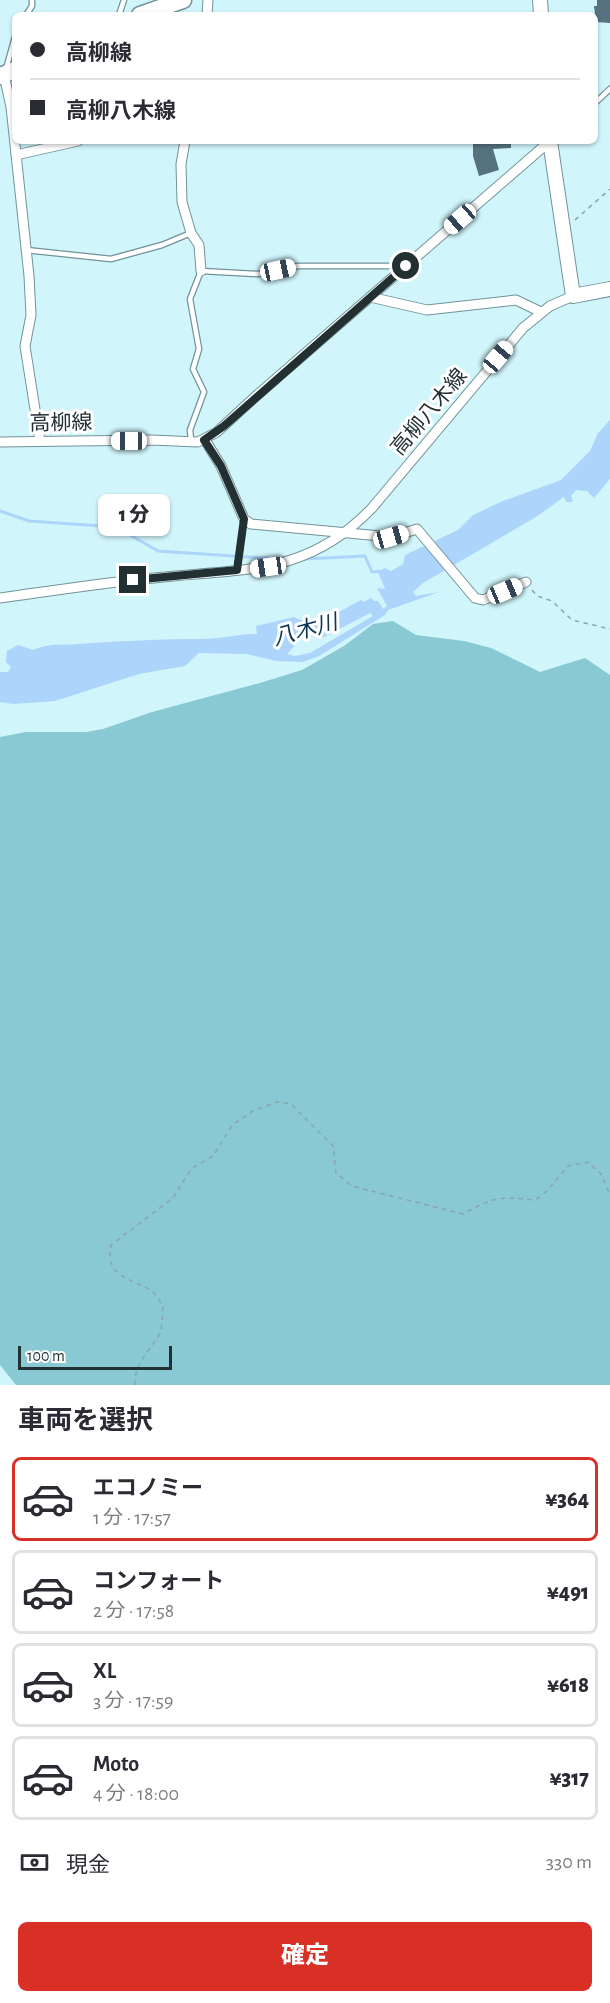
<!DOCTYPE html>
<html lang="ja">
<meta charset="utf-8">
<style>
:root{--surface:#fff;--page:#f7f7f7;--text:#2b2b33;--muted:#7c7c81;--line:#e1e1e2;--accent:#d93025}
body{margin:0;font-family:"Alegreya Sans","Noto Sans JP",sans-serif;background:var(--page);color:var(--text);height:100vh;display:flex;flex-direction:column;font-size:22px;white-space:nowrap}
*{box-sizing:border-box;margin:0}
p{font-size:20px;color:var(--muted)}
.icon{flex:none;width:33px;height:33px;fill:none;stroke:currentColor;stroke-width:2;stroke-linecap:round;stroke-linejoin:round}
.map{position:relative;height:1385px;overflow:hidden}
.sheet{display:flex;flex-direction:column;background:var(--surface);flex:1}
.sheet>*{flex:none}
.top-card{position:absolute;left:12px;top:12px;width:586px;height:132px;border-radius:9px;box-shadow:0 2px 4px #0004;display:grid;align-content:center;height:132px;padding:0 18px;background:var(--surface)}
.scale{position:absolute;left:18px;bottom:15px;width:154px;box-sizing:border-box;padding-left:6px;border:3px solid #223032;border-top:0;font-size:16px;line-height:21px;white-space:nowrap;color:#223032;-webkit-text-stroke:4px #fff;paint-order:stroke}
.end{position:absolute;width:27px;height:27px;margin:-14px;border:8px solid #223032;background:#fff;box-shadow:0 0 0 3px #fff}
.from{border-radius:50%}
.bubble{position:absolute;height:42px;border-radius:9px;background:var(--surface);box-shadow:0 2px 4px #0004;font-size:20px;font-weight:800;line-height:42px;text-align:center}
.car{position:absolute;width:18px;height:36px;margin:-18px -9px;border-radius:8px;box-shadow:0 0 4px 2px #0007;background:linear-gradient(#fff 24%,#345 0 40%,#fff 0 76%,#345 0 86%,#fff 0)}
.top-card b{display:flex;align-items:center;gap:21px;height:57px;font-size:22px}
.top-card b+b{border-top:2px solid var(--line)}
.top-card i{width:15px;height:15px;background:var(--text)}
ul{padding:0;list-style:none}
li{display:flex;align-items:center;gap:18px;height:84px;margin:0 12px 9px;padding:0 6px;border:3px solid var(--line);border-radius:9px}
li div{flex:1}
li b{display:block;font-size:22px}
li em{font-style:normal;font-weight:800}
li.active{border-color:var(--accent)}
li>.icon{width:54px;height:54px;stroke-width:1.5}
h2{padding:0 18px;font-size:27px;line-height:72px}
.pay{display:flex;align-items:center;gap:15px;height:66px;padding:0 18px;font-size:22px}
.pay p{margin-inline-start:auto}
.button{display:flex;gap:12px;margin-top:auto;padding:12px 18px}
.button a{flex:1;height:69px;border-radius:9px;background:var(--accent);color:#fff;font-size:24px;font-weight:800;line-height:69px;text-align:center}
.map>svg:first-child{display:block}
.forest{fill:#88c9d4}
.water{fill:#add4fa;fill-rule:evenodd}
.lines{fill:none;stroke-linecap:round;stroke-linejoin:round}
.stream{stroke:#add4fa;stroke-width:3}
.building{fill:#56727f}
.lane-casing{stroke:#719399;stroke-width:7}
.street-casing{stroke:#719399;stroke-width:11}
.secondary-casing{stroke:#719399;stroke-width:16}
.highway-casing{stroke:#719399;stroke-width:19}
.path{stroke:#8aa6aa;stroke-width:1.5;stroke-dasharray:4.5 4.5;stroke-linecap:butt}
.lane{stroke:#fff;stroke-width:4.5}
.street{stroke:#fff;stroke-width:9}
.secondary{stroke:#fff;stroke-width:14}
.highway{stroke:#fff;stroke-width:16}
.route{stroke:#223032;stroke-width:8}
.labels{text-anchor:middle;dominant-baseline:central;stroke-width:6;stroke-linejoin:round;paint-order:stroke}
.street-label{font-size:21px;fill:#223032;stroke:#fff}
.water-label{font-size:22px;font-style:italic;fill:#093659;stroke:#fff}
</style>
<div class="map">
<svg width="610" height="1385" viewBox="0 0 610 1385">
<rect width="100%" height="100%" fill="#d0f5fb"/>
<!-- forest -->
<path class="forest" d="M393,621L416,635L464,641L491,648L540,672L585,658L610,675V1385H16L0,1365V737L26,732H86L103,729L152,712L260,683L302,670L344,646L373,624Z"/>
<!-- water -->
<path class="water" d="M610,420V479L594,498L587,491L576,490L571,496L573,502H566L564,497L536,517L423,583L413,592L416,596L439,592L388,610L385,615L319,656L303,662L276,661L246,654L199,653L185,666L139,674L55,701L13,704L0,702V672H8L11,667L6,662L7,651L18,645L33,650C53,642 58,646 78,644C119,641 160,639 202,639C220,639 238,634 257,634L256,626L294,617C316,630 341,610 361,600L364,602L371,598L374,601H378L383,609L387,606L377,588L385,589L378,572L385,568L391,571L403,564L405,555L458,530L473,515L503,501L561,480L590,451L598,433ZM370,613L373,616L310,653L295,656L287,654L307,632L322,638Z"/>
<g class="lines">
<!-- stream -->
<g class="stream">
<path d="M0,511L29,521L116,527L158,551L277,559"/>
<path d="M305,559L365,556L372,572L383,571"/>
</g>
</g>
<!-- building -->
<g class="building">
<path d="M597,0H610V23L596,22L594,6H597Z"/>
<path d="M473,141H511V148L493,149L499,170L479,176L473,156Z"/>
</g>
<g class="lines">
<!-- lane casing -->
<g class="lane-casing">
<g id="lane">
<path d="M26,15L32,6V0"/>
<path d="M119,15L124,0"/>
<path d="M6,69L15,37"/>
<path d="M596,102L610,89"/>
<path d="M26,250L111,259L162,245L191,233"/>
<path d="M191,440L190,430L204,392L193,369L199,349L190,299L201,271L258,274L298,266H404"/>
<path d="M237,570L244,519"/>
</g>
</g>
<!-- street casing -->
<g class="street-casing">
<g id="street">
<path d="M207,15L208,0"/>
<path d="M4,75L11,107L29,276L31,315L25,346L40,441"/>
<path d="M185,141L181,164L182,202L191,233L199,245L201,271"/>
<path d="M16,155L78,141"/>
<path d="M370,297L427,310L516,300L541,312"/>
<path d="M205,440L221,466L244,519L251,524L391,537L417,529L475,598L483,600L526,582"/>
<path d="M0,442L151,440L198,442L217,432L256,396L550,141"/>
<path d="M0,598C51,591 102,583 154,578C242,568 306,577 372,508L523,328L550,306L573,296"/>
</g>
</g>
<!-- secondary casing -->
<g class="secondary-casing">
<g id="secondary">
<path d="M540,0L541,15"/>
<path d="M550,141L573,296L610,289"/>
</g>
</g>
<!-- highway casing -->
<g class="highway-casing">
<g id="highway">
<path d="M140,15L183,0"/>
<path d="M0,76L15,70"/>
</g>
</g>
<!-- path -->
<g class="path">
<path d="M575,220L610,189"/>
<path d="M532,590L537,596L552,601L572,620L610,629"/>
<path d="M135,1385C134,1363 149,1352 159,1335C163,1327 162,1315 163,1307C160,1302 156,1294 152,1291C132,1278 104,1278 111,1245L173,1198L191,1169L213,1156L233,1124L253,1111L277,1102L291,1104L333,1146L336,1173L352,1186L463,1214C495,1197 498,1196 535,1200L547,1191L568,1166L588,1162L601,1174L610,1195"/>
</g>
<!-- lane -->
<use href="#lane" class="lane"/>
<!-- street -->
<use href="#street" class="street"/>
<!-- secondary -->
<use href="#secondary" class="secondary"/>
<!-- highway -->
<use href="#highway" class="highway"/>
</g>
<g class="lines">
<!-- route -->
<path class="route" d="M133,580L237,570L244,519L221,466L204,440L224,426L406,266"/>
</g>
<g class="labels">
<!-- street labels -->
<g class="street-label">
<text transform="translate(429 412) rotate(-50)">高柳八木線</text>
<text transform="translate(61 423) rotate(-1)">高柳線</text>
</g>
<!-- water labels -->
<g class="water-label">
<text transform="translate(305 630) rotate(-15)">八木川</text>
</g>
</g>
</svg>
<div class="scale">100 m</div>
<i class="end from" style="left:406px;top:266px"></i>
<i class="end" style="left:133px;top:580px"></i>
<div class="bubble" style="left:98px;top:494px;width:72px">1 分</div>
<i class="car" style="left:460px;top:219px;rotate:229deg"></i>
<i class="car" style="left:278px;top:270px;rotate:78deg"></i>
<i class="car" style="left:498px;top:357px;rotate:40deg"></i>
<i class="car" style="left:129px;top:441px;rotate:270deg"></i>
<i class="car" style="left:391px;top:537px;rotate:74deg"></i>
<i class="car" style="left:268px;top:567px;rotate:262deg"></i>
<i class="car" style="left:505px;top:591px;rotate:67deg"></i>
<div class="top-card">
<b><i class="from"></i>高柳線</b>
<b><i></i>高柳八木線</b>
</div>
</div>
<section class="sheet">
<h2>車両を選択</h2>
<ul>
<li class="active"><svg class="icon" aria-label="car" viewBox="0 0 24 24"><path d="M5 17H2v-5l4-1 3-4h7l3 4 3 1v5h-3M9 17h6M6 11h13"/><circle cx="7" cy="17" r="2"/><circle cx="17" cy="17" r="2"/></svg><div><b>エコノミー</b><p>1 分 · 17:57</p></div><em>¥364</em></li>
<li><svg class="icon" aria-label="car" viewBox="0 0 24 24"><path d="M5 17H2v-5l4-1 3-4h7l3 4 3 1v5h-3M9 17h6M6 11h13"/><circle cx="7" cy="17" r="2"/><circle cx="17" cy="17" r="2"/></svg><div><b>コンフォート</b><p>2 分 · 17:58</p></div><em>¥491</em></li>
<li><svg class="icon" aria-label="car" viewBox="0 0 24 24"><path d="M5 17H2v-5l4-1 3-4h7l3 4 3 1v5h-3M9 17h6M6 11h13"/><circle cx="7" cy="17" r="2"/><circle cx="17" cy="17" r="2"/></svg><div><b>XL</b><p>3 分 · 17:59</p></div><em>¥618</em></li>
<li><svg class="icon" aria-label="car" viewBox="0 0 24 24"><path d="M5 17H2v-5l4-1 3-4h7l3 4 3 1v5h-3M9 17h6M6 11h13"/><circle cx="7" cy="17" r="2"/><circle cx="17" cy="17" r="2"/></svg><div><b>Moto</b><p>4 分 · 18:00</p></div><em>¥317</em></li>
</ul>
<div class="pay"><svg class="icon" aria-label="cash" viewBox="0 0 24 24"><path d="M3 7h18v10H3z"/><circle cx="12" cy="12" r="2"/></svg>現金<p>330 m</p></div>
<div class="button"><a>確定</a></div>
</section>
